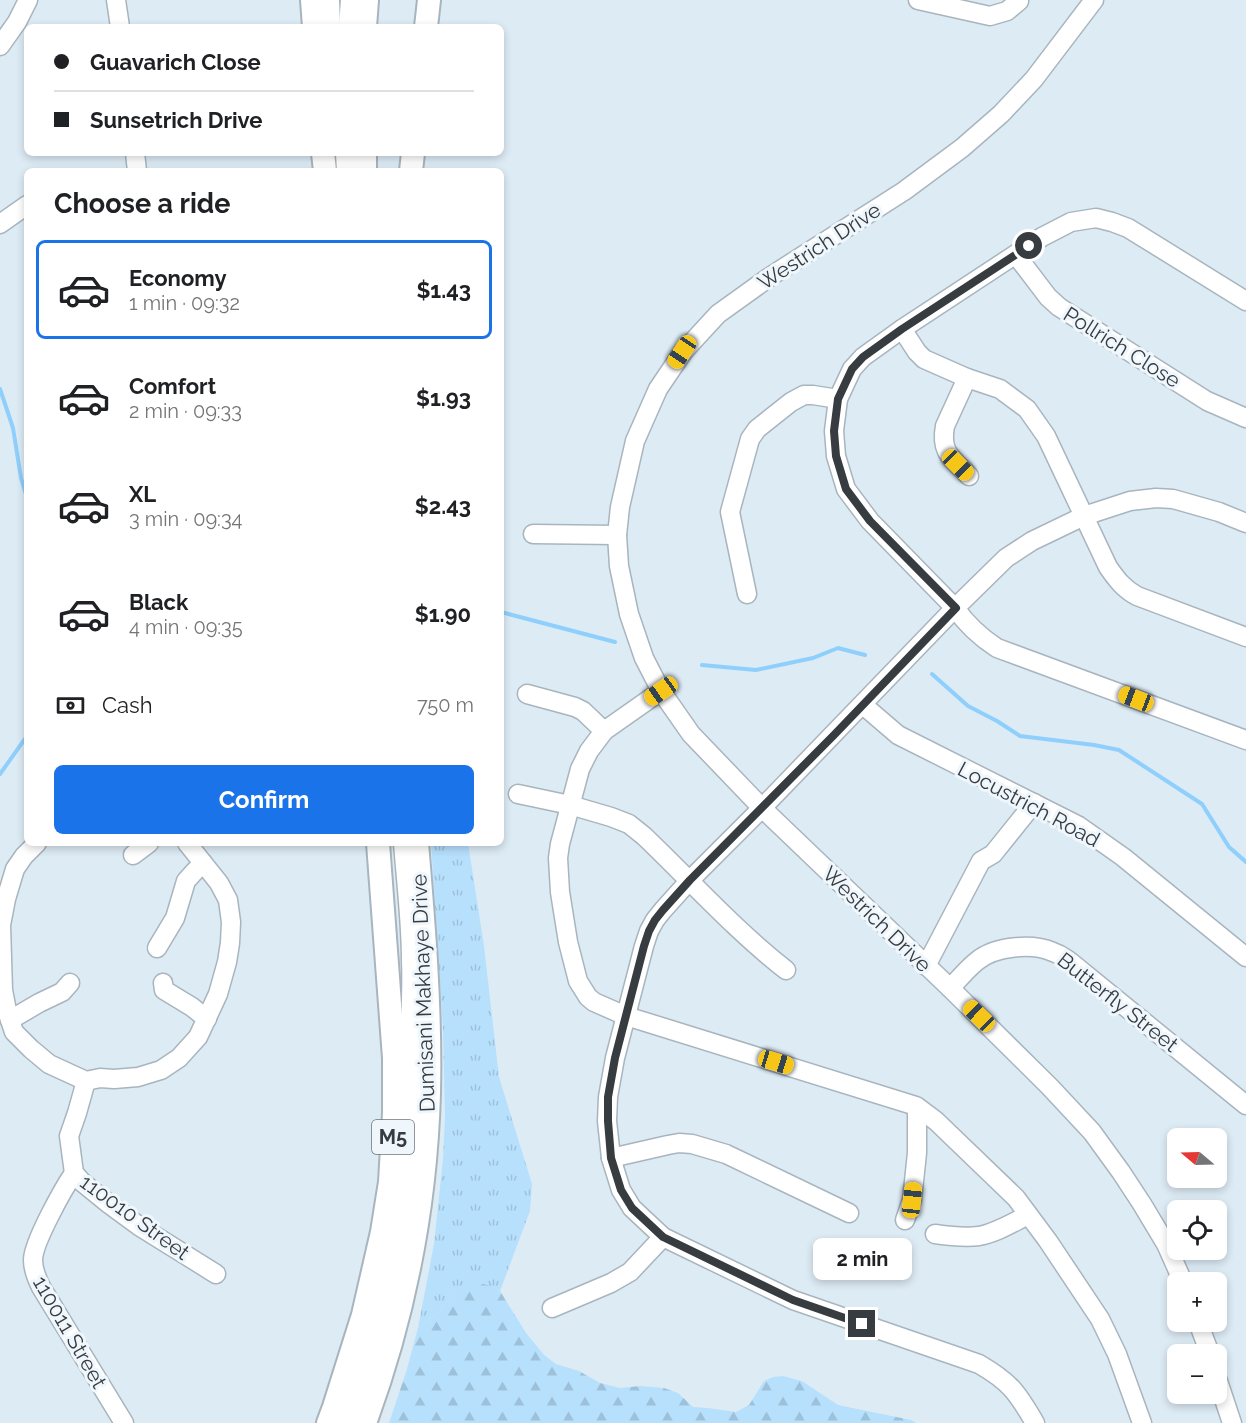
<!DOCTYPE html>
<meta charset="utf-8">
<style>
:root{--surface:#fff;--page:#f6f6f6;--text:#202124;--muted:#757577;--line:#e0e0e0;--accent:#1a73e8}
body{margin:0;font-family:Raleway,sans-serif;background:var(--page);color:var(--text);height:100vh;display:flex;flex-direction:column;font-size:22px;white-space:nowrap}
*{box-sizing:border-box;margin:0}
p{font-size:20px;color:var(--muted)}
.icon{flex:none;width:33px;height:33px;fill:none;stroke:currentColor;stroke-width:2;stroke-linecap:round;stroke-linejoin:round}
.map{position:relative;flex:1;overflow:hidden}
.panel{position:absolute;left:24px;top:168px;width:480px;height:678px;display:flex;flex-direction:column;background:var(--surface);border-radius:9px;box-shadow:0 3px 9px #0003}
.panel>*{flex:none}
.hud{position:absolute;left:24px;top:24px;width:480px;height:132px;border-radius:9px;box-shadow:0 3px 9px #0003;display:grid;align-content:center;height:132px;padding:0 30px;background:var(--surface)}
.needle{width:39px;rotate:289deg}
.tools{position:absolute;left:1167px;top:1128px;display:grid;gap:12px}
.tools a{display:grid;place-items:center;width:60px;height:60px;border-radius:9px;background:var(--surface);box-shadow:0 3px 9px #0003;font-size:30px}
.end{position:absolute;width:27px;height:27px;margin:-14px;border:8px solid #373c40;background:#fff;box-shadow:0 0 0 3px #fff}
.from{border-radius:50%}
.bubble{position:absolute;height:42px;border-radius:9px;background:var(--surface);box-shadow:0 3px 9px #0003;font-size:20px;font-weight:700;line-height:42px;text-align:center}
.car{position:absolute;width:18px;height:36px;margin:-18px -9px;border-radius:8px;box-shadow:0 0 4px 2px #0007;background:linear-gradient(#f5c518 24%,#345 0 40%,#f5c518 0 76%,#345 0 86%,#f5c518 0)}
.hud b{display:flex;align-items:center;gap:21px;height:57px;font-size:22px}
.hud b+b{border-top:2px solid var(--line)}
.hud i{width:15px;height:15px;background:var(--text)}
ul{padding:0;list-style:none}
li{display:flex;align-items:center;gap:18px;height:99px;margin:0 12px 9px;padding:0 18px;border:3px solid transparent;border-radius:9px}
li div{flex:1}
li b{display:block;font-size:22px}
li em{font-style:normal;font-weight:700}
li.current{border-color:var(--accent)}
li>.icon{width:54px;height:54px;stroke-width:1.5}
h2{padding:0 30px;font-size:27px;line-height:72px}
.pay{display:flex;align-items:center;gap:15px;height:66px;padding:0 30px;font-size:22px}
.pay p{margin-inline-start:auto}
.primary-button{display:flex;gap:12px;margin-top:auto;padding:12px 30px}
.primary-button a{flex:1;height:69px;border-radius:9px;background:var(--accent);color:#fff;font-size:24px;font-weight:700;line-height:69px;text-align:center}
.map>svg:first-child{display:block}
.grass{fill:url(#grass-tufts)}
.forest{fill:url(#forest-firs)}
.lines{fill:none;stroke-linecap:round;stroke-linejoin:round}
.stream{stroke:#8ecffc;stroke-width:4}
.minor-casing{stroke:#a8b5be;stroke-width:21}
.major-casing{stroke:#a8b5be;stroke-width:26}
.minor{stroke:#fff;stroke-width:18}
.major{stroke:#fff;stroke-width:22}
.route{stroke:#373c40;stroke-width:8}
.labels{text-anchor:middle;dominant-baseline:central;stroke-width:6;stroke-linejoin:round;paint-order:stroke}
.shield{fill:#eff7fd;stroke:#6e7479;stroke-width:1.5}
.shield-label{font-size:20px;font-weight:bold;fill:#373c40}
.street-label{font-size:21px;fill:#373c40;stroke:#eff7fd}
</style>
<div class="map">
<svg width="1246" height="1423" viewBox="0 0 1246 1423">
<defs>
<pattern id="grass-tufts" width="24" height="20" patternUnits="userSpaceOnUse" patternTransform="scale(1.5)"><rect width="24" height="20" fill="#b7e0fd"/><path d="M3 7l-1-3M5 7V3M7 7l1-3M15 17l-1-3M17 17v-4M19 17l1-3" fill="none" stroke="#9ec1da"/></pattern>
<pattern id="forest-firs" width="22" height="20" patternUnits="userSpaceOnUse" patternTransform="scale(1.5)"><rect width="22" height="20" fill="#b7e0fd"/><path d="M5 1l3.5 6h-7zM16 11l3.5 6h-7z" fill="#9ec1da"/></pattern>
</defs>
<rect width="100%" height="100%" fill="#ddebf5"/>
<!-- grass -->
<path class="grass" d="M431,843H468L484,946L499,1077L532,1184L530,1211L500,1291L492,1286L456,1291L437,1313L418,1328L434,1244L443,1159L445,1116L443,1030Z"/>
<!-- forest -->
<path class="forest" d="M483,1284L492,1286L500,1291L526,1333L544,1355L556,1364L579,1371L600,1383L620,1388L640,1386L664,1388L678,1393L693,1407L708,1408L736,1412L749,1405L764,1381L773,1377L783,1376L802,1381L838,1405L911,1420L916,1423H389L407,1369L418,1328L437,1313L456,1291L464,1286Z"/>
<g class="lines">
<!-- stream -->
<g class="stream">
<path d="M0,389L13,428L21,478L27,498"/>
<path d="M501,612L615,642"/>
<path d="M702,665L756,670L813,658L838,648L865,655"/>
<path d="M932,674L968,706L997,721L1020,736L1094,745L1119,750L1202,804L1229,847L1246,862"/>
<path d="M0,774L27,736"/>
</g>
<!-- minor casing -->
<g class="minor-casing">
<g id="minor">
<path d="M116,0L120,27"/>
<path d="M330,0L331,27"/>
<path d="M918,0L990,16L1007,11L1019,1V0"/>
<path d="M1094,0L1034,79L1001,114L962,148L904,191L771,276L718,314L683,352L658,389L635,441L620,507L617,535L619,566L629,614L644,658L661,691L691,734L762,808L950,988L1050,1087L1092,1132L1121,1172L1142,1204L1166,1244L1183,1282"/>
<path d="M348,27L350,0"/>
<path d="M0,46L17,22L28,0"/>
<path d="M135,153L137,171"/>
<path d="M345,153L346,171"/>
<path d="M0,224L27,205"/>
<path d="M1016,255L1048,297L1059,307L1207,401L1246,418"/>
<path d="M1246,301L1128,228L1112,222L1096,218L1071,222L1042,237L902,329L863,357L852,369L838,399L834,431L836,456L846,489L870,521L955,608C967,625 980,637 997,648L1246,740"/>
<path d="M902,329L917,352L924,359L967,378L1000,389L1027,409L1046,436L1108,567C1117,580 1124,589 1137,596L1246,637"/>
<path d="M967,378L945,426C940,453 952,458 969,476"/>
<path d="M533,534L617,535"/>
<path d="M747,594L730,512L750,439L757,429L791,402L804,395H813L838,399"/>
<path d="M661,691L604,731L589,751L580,769L560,844L558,858L560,892L568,942L578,981L588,997L594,1002L626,1016L916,1106L936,1121L1016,1198L1048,1241L1100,1319L1117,1354L1142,1423"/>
<path d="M527,694L575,707L583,711L604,731"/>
<path d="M863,705L898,735L1079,826L1123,857L1246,957"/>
<path d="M518,794L570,805L611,817L629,824L644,836C691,881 735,930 786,970"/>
<path d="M37,843L24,856L15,869L6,899L1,925L3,990L7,1011L14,1032L31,1049L49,1064L86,1081L100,1078L114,1079L138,1077L161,1070L179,1058L198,1037L218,994L227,962L230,943L231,922L228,900L219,883L187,843"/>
<path d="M133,855L149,843"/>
<path d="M157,948L175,918L186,881L195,871L203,863"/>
<path d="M926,966L981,861L993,854L1034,803"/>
<path d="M163,983L164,990L192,1007L207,1019"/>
<path d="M950,988C959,979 967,969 977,961C995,946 1032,943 1053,952C1065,956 1074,965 1084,973L1246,1105"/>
<path d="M10,1020L39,1003L62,992L70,983"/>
<path d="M86,1081L77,1113L69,1136L74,1173L82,1182L109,1204L139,1226L216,1274"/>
<path d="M611,1158L668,1145L679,1143L692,1144L726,1154L849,1213"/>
<path d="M74,1173C63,1189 33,1243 33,1260C33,1270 37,1279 41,1287L124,1423"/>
<path d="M905,1220L912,1200L917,1153V1107"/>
<path d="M935,1234C949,1236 964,1238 979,1236C996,1233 1012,1223 1028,1215"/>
<path d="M552,1308L611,1283L630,1272L663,1237"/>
<path d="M1198,1322L1210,1354"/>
<path d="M1216,1375L1232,1423"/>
<path d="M347,1423C371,1360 390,1292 400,1225C410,1159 410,1092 410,1025C411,1004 412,982 411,961C411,922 406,882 403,843"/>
<path d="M1035,1423C1017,1392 1010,1382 979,1364L793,1300L663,1237L632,1208L621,1190L611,1158L607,1121L608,1097L615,1058L644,946L649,931L655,920L663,910L690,880L762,808L955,608L1006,558L1032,541L1084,516L1130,501L1156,498L1173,499L1219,512L1246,523"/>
</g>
</g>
<!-- major casing -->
<g class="major-casing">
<g id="major">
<path d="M312,0L314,27"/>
<path d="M365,27L367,0"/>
<path d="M426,27L429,0"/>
<path d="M323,153L325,171"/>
<path d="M365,153V171"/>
<path d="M411,171L413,153"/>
<path d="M328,1423L334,1407L363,1315L382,1232L390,1182L394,1113V1058L378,843"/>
<path d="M365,1423C404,1317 426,1206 429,1093C431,1010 424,926 417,843"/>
</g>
</g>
<!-- minor -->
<use href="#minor" class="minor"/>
<!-- major -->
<use href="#major" class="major"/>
</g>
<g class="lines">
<!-- route -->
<path class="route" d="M862,1324L793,1300L663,1237L632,1208L621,1190L611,1158L608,1121V1097L615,1058L644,946L649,931L655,920L663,910L690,880L834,735L956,608L870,521L846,489L836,456L834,431L838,399L852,369L863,357L902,329L1029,246"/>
</g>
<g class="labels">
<!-- shield labels -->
<rect class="shield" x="372" y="1120" width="42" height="34" rx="4.5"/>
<g class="shield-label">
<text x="393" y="1137">M5</text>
</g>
<!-- street labels -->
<g class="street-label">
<text transform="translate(819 246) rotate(-33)">Westrich Drive</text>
<text transform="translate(1122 347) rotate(32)">Pollrich Close</text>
<text transform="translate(1029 804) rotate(28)">Locustrich Road</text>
<text transform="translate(877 919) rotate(44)">Westrich Drive</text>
<text transform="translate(423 993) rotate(-92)">Dumisani Makhaye Drive</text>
<text transform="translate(1118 1002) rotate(38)">Butterfly Street</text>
<text transform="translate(135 1217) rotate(36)">110010 Street</text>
<text transform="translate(70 1332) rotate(60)">110011 Street</text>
</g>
</g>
</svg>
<div class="tools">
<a><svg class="needle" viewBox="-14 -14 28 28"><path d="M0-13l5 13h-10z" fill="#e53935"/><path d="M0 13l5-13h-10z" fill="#757577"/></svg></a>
<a><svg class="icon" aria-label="locate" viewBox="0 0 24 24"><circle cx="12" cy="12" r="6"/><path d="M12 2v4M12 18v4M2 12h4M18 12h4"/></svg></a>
<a>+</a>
<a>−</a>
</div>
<i class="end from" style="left:1029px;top:246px"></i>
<i class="end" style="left:862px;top:1324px"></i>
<div class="bubble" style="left:813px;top:1238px;width:99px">2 min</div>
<i class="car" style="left:682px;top:352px;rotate:214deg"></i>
<i class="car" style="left:958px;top:465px;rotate:135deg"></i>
<i class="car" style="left:661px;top:691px;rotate:235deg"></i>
<i class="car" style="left:1136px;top:699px;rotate:291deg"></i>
<i class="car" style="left:979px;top:1016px;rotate:314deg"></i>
<i class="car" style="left:776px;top:1062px;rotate:107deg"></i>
<i class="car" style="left:912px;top:1200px;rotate:6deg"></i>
<div class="hud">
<b><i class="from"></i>Guavarich Close</b>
<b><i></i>Sunsetrich Drive</b>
</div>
<section class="panel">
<h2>Choose a ride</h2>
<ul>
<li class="current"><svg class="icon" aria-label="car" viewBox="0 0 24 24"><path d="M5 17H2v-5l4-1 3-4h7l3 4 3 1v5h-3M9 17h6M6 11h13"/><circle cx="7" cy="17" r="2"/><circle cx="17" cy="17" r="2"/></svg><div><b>Economy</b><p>1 min · 09:32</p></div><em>$1.43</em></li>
<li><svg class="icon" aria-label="car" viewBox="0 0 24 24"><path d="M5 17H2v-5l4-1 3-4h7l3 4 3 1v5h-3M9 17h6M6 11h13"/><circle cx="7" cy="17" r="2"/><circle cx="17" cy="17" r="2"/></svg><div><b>Comfort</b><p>2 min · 09:33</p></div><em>$1.93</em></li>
<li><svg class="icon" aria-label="car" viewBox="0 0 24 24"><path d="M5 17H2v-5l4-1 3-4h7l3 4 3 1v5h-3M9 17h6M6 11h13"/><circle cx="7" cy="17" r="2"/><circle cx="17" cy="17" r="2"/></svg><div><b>XL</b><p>3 min · 09:34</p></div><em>$2.43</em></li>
<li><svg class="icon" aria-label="car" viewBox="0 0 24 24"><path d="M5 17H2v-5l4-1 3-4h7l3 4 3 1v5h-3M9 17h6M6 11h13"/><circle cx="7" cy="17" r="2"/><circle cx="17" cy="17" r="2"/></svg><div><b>Black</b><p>4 min · 09:35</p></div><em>$1.90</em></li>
</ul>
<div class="pay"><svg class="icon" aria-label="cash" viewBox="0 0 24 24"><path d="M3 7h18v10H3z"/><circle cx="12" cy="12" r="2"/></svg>Cash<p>750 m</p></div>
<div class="primary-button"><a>Confirm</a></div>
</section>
</div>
